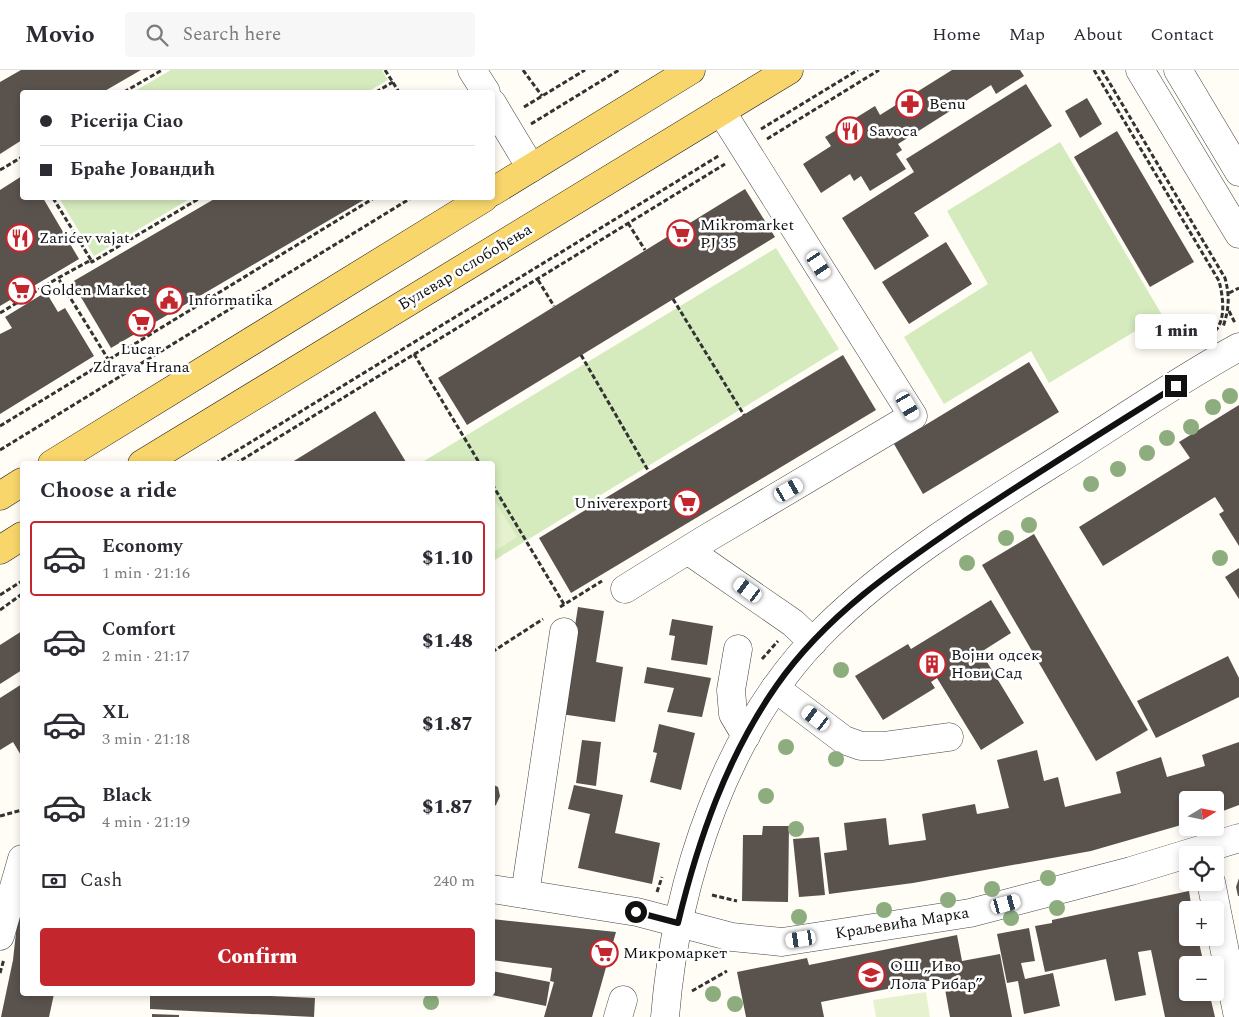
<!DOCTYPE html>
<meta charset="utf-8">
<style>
:root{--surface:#fff;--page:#f7f7f7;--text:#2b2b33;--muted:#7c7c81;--line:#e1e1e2;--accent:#c4262e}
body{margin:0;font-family:Spectral,serif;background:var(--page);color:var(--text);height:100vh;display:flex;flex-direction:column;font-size:19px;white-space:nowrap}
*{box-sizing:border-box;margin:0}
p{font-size:16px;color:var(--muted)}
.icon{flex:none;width:28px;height:28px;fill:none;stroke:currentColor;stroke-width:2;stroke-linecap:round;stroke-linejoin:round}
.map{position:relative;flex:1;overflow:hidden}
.side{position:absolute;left:20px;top:391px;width:475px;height:535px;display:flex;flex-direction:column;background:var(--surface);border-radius:5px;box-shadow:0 2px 8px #0003}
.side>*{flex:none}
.top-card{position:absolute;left:20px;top:20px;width:475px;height:110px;border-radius:5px;box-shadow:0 2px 8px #0003;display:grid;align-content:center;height:110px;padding:0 20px;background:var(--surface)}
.needle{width:32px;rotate:80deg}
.tools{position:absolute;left:1179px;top:721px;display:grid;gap:10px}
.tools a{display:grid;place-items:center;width:45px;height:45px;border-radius:5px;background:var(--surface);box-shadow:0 2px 8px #0003;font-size:25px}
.end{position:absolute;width:22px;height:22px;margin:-11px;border:6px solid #111;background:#fff;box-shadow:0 0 0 2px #fff}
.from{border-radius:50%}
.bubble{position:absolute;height:35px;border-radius:5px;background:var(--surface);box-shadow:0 2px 8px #0003;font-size:16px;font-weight:800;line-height:35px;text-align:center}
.car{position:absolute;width:15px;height:30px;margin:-15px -8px;border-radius:6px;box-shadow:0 0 4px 1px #0007;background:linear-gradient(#fff 24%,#345 0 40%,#fff 0 76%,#345 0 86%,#fff 0)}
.top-card b{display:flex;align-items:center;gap:18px;height:48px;font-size:19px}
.top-card b+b{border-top:1px solid var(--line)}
.top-card i{width:12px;height:12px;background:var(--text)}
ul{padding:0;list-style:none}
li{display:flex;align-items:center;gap:15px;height:75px;margin:0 10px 8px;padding:0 10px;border:2px solid transparent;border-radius:5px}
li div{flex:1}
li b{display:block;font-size:19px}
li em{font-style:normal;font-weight:800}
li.active{border-color:var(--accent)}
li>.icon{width:45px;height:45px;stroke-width:1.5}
h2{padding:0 20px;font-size:22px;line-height:60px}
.pay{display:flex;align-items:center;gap:12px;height:55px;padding:0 20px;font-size:19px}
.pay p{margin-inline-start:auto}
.primary-button{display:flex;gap:10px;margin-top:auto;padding:10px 20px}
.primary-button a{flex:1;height:58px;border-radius:5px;background:var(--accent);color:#fff;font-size:20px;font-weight:800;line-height:58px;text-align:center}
header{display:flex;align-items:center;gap:30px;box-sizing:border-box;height:70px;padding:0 25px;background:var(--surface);border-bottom:1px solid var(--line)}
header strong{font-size:24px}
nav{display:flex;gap:28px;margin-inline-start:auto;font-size:18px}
.search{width:350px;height:45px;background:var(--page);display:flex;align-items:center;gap:12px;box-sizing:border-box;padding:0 18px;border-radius:5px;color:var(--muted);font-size:19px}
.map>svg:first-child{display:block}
.green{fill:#d5ebbd}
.pitch{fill:#e6f2cf}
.building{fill:#5a524d}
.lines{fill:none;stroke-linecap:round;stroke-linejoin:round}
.minor-casing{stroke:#444;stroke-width:29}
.major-casing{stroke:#222;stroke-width:29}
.path{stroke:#333;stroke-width:3;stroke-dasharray:5 2.5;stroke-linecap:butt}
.minor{stroke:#fff;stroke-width:28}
.major{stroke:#f9d66b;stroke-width:28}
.tree{fill:#8dad7f}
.route{stroke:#111;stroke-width:6}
.labels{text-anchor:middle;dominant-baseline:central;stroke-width:5;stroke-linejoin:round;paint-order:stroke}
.poi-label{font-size:16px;fill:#111;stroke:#fff;text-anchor:start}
.street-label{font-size:16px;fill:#111;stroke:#fff}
</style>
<header>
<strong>Movio</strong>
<div class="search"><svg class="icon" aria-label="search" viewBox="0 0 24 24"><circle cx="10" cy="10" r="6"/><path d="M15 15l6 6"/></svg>Search here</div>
<nav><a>Home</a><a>Map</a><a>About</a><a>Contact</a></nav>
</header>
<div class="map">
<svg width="1239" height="947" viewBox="0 0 1239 947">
<rect width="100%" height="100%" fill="#fffdf5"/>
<!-- green -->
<g class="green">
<path d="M171,0H382L388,10L367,22H133Z"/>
<path d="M1060,72L1162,245L1049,313L1031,281L944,334L904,267L988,214L947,141Z"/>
<path d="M59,128H191L94,186Z"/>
<path d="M776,178L839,279L493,491L492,394H419Z"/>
</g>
<!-- pitch -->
<g class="pitch">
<path d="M492,427L517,467L493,482H492Z"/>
<path d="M926,922L930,947H876L873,930Z"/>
</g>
<!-- building -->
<g class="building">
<path d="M21,0H141L103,22H22V70L0,84V12Z"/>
<path d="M952,0H1020L1024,6L996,24L991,15L898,74L902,80L896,84L906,99L870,121L861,106L854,111L850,104L821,123L803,94L831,76L825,67L875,36L880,45Z"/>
<path d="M1026,14L1052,56L914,143L929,166L875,200L842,148L914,102L906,89Z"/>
<path d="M1087,28L1102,54L1080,68L1065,41Z"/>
<path d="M1117,61L1194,192L1150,217L1074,87Z"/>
<path d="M22,106V128H43L79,189L0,236V120Z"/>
<path d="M745,119L775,167L467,355L438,308Z"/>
<path d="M216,128H367L111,278L72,212Z"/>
<path d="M946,172L972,214L909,254L882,212Z"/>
<path d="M46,222L58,242L65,238L94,286L0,344V264L12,258L5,247Z"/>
<path d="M843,285L876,340L571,523L539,468Z"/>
<path d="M1029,292L1059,342L923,424L894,374Z"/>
<path d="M1239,335V476L1219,444L1224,441L1215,427L1103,496L1079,457L1190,388L1179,372Z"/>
<path d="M375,341L406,392L403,394H289Z"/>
<path d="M1034,464L1148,660L1096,691L982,495Z"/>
<path d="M1239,498V529L1225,507Z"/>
<path d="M991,530L1011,563L981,582L1024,653L981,680L937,608L931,612L935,618L883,650L855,606L908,574L911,579Z"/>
<path d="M578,537L604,541L596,592L623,597L615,652L561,644Z"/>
<path d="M672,549L713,556L707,595L671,590L675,566L669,565Z"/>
<path d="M22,561V600L0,614V575Z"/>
<path d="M1228,586L1239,608V627L1156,668L1137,631Z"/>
<path d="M647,597L711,608L702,647L667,642L674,618L644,613Z"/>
<path d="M22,614V687L13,672L0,680V628Z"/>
<path d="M659,654L695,663L681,720L650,712L657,683L653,682Z"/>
<path d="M582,670L601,672L596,716L576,713Z"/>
<path d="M1239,672V735L1215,744V730H1188V753L1091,781L913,813L829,824L824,783L847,780L844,753L886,748L889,775L926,770L922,744L975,734L977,744L1009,738L997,690L1037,680L1044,711L1058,707L1065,737L1121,723L1116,702L1161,687L1167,707L1205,696L1202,685Z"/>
<path d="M492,714L498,717L500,726L496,735L492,738Z"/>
<path d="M574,715L623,725L615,763L660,773L652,814L578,798L590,744L568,739Z"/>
<path d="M763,756H789L788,832L742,831L743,765H762Z"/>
<path d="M819,767L825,825L799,827L793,769Z"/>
<path d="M1239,808V826H1238L1236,817Z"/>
<path d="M1189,821L1192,840H1188V868H1198L1204,895H1188V922H1209L1215,947H1165L1151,880L1138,882L1146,925L1115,931L1106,889L1045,902L1035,856L1052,853V850Z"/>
<path d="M19,835H22V924H54L49,947H1L13,890Z"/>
<path d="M492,849L616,862L592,947H544L554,912L550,911L552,898L492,890Z"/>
<path d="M1029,858L1035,891L1021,893L1025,909L1053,903L1060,936L1024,944L1018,911L1007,913L997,864Z"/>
<path d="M957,865L962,891L1000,884L1012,947H950L943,908L821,932L824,947H746L737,902L807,888L809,895Z"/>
<path d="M492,901L550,912L546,936L492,925Z"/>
<path d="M150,924H228L315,928L314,947L150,939Z"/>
<path d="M152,944L179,945V947H152Z"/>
</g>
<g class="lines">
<!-- minor casing -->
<g class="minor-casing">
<g id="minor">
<path d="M472,0L486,22"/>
<path d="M1140,0L1239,164"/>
<path d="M1178,0L1239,102"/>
<path d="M492,33L531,98"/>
<path d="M689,481L793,553L813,572"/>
<path d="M625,519L704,470L913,346L721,41"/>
<path d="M738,579L731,620L733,644L746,666"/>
<path d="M775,618L844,670L861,676H883L949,667"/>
<path d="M1211,812L1238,947"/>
<path d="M492,819L637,842L732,867L782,872L970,843L1131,801L1239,768"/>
<path d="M525,824L564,562"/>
<path d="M0,866L22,789"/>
<path d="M618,947L623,930"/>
<path d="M665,947C676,810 726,656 826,558C892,493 975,442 1053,393C1114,355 1175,312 1239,277"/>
</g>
</g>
<!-- major casing -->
<g class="major-casing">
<g id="major">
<path d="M492,122L691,0"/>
<path d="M52,394L484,128"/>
<path d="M142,394L789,0"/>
<path d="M0,426L22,412"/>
<path d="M0,480L22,466"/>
</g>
</g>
<!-- path -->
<g class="path">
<path d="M385,0L399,22"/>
<path d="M523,0L542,26"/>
<path d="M1094,0L1219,211C1223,226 1226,248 1216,260"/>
<path d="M1102,0L1225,208C1230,227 1229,239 1223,257"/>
<path d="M124,22L162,0"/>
<path d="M376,22L393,12"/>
<path d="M524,37L585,0"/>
<path d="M531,54L619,0"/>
<path d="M761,59L858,0"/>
<path d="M767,69L879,0"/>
<path d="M0,100L22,87"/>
<path d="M53,128L91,190L58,208L108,289"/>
<path d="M628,153L645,180"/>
<path d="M91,190L92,192L200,128"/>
<path d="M538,210L554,236"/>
<path d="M1229,223L1239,218"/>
<path d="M673,229L744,345"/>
<path d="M1229,241L1235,253"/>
<path d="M0,243L58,208"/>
<path d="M414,284L480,394"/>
<path d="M581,285L649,402"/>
<path d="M0,356L374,128"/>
<path d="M0,380L411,128"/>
<path d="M215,394L720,85"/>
<path d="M235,394L725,94"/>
<path d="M492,414L565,536"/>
<path d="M0,525L22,511"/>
<path d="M560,537L602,511"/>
<path d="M0,540L22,524"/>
<path d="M492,582L543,549"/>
<path d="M762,589L778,571"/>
<path d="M0,746L22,740"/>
<path d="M657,822L662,807"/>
<path d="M712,825L737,831"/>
<path d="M0,903L4,889"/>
<path d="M692,921L727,901"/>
</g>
<!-- minor -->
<use href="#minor" class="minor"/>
<!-- major -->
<use href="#major" class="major"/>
</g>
<!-- trees -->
<g class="tree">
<circle cx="1230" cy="326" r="8"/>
<circle cx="1213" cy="337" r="8"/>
<circle cx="1191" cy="357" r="8"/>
<circle cx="1167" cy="368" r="8"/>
<circle cx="1147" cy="383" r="8"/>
<circle cx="1118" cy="399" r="8"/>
<circle cx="1091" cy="414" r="8"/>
<circle cx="1029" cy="455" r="8"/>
<circle cx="1006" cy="468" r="8"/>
<circle cx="1220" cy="488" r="8"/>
<circle cx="967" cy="493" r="8"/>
<circle cx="841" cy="600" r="8"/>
<circle cx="786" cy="677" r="8"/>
<circle cx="836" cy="689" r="8"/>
<circle cx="766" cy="726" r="8"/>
<circle cx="796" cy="759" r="8"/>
<circle cx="1048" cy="808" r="8"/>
<circle cx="992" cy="819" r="8"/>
<circle cx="948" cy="830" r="8"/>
<circle cx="1057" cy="838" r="8"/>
<circle cx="884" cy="840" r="8"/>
<circle cx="799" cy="847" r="8"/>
<circle cx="1011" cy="848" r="8"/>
<circle cx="713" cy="924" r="8"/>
<circle cx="431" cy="932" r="8"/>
<circle cx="735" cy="934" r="8"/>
</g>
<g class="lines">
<!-- route -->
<path class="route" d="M636,842L678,853C698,770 727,686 777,615C826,545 897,497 966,450C1035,404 1106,360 1176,316"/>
</g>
<!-- icons -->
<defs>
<g id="pharmacy-ring" transform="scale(1.4375)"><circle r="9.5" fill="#fff" stroke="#c4262e" stroke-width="1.5"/><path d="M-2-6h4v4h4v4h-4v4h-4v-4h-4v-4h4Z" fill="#c4262e"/></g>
<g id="restaurant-ring" transform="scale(1.4375)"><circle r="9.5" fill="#fff" stroke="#c4262e" stroke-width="1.5"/><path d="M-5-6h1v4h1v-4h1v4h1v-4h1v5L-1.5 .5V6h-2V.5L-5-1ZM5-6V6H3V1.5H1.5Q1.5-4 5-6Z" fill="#c4262e"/></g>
<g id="supermarket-ring" transform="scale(1.4375)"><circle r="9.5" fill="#fff" stroke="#c4262e" stroke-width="1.5"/><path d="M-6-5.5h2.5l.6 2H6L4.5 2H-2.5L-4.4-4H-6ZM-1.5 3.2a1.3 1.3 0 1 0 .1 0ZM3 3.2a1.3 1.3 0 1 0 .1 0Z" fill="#c4262e"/></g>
<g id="civic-ring" transform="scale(1.4375)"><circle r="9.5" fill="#fff" stroke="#c4262e" stroke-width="1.5"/><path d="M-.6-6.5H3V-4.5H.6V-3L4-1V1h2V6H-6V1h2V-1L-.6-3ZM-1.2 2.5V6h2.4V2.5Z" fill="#c4262e"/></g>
<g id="building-ring" transform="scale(1.4375)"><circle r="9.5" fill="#fff" stroke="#c4262e" stroke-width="1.5"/><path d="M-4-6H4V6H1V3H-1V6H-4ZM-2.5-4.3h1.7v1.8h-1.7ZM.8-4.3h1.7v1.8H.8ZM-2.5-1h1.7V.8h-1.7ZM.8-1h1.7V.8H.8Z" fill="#c4262e"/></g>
<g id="school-ring" transform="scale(1.4375)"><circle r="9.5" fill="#fff" stroke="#c4262e" stroke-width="1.5"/><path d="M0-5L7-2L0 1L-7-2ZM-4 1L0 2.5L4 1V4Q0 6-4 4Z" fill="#c4262e"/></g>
</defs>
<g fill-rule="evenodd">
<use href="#pharmacy-ring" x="910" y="34"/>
<use href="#restaurant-ring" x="850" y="61"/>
<use href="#supermarket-ring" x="681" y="164"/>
<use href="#restaurant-ring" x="20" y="168"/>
<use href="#supermarket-ring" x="21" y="220"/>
<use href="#civic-ring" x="169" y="230"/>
<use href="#supermarket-ring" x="141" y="252"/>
<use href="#supermarket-ring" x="687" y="433"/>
<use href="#building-ring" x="932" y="594"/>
<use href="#supermarket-ring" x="604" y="883"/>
<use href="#school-ring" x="871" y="905"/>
</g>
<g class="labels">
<!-- poi labels -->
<g class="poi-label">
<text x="929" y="34">Benu</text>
<text x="869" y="61">Savoca</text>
<text x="700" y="155">Mikromarket<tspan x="700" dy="18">PJ 35</tspan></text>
<text x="39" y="168">Zarićev vajat</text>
<text x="40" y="220">Golden Market</text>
<text x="188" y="230">Informatika</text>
<text x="141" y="279" text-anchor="middle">Lucar<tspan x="141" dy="18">Zdrava Hrana</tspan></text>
<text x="668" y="433" text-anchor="end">Univerexport</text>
<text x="951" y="585">Војни одсек<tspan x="951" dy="18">Нови Сад</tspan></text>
<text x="623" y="883">Микромаркет</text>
<text x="890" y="896">ОШ „Иво<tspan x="890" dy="18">Лола Рибар”</tspan></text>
</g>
<!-- street labels -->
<g class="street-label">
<text transform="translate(465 197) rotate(-31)">Булевар ослобођења</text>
<text transform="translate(902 853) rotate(-9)">Краљевића Марка</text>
</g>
</g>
</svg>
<div class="tools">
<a><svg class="needle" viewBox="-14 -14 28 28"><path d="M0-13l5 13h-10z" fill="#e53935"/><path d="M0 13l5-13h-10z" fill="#7c7c81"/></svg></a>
<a><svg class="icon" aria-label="locate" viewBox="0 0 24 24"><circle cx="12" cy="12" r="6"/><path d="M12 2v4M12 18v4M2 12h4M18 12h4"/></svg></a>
<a>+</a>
<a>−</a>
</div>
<i class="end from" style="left:636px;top:842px"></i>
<i class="end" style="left:1176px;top:316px"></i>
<div class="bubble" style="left:1135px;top:244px;width:82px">1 min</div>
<i class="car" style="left:819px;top:195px;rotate:147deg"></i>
<i class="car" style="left:908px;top:336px;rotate:150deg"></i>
<i class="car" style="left:789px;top:420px;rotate:60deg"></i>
<i class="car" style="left:748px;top:520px;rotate:306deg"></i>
<i class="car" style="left:816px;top:648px;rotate:307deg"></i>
<i class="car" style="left:1006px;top:834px;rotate:75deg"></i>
<i class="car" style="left:801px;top:869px;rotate:261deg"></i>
<div class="top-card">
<b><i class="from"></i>Picerija Ciao</b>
<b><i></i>Браће Јовандић</b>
</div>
<section class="side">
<h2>Choose a ride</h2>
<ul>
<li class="active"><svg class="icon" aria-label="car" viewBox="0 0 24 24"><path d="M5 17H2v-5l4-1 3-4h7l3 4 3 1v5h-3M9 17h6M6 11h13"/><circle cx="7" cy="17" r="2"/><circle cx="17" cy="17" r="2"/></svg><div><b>Economy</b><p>1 min · 21:16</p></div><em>$1.10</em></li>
<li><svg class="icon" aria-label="car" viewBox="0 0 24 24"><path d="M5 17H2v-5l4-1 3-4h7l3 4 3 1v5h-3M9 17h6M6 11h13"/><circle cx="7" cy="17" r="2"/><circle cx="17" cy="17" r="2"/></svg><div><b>Comfort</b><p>2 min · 21:17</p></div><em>$1.48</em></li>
<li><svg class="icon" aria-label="car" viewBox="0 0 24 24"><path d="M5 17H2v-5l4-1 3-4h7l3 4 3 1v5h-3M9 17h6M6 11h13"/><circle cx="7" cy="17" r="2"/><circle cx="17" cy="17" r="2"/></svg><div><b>XL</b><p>3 min · 21:18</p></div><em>$1.87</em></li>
<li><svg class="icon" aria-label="car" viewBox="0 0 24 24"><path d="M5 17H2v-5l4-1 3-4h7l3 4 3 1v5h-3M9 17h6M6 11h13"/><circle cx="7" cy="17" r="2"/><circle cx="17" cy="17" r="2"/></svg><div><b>Black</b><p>4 min · 21:19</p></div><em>$1.87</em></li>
</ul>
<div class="pay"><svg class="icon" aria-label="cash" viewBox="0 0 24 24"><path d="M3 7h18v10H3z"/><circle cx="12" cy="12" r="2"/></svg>Cash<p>240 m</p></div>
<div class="primary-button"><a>Confirm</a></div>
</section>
</div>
